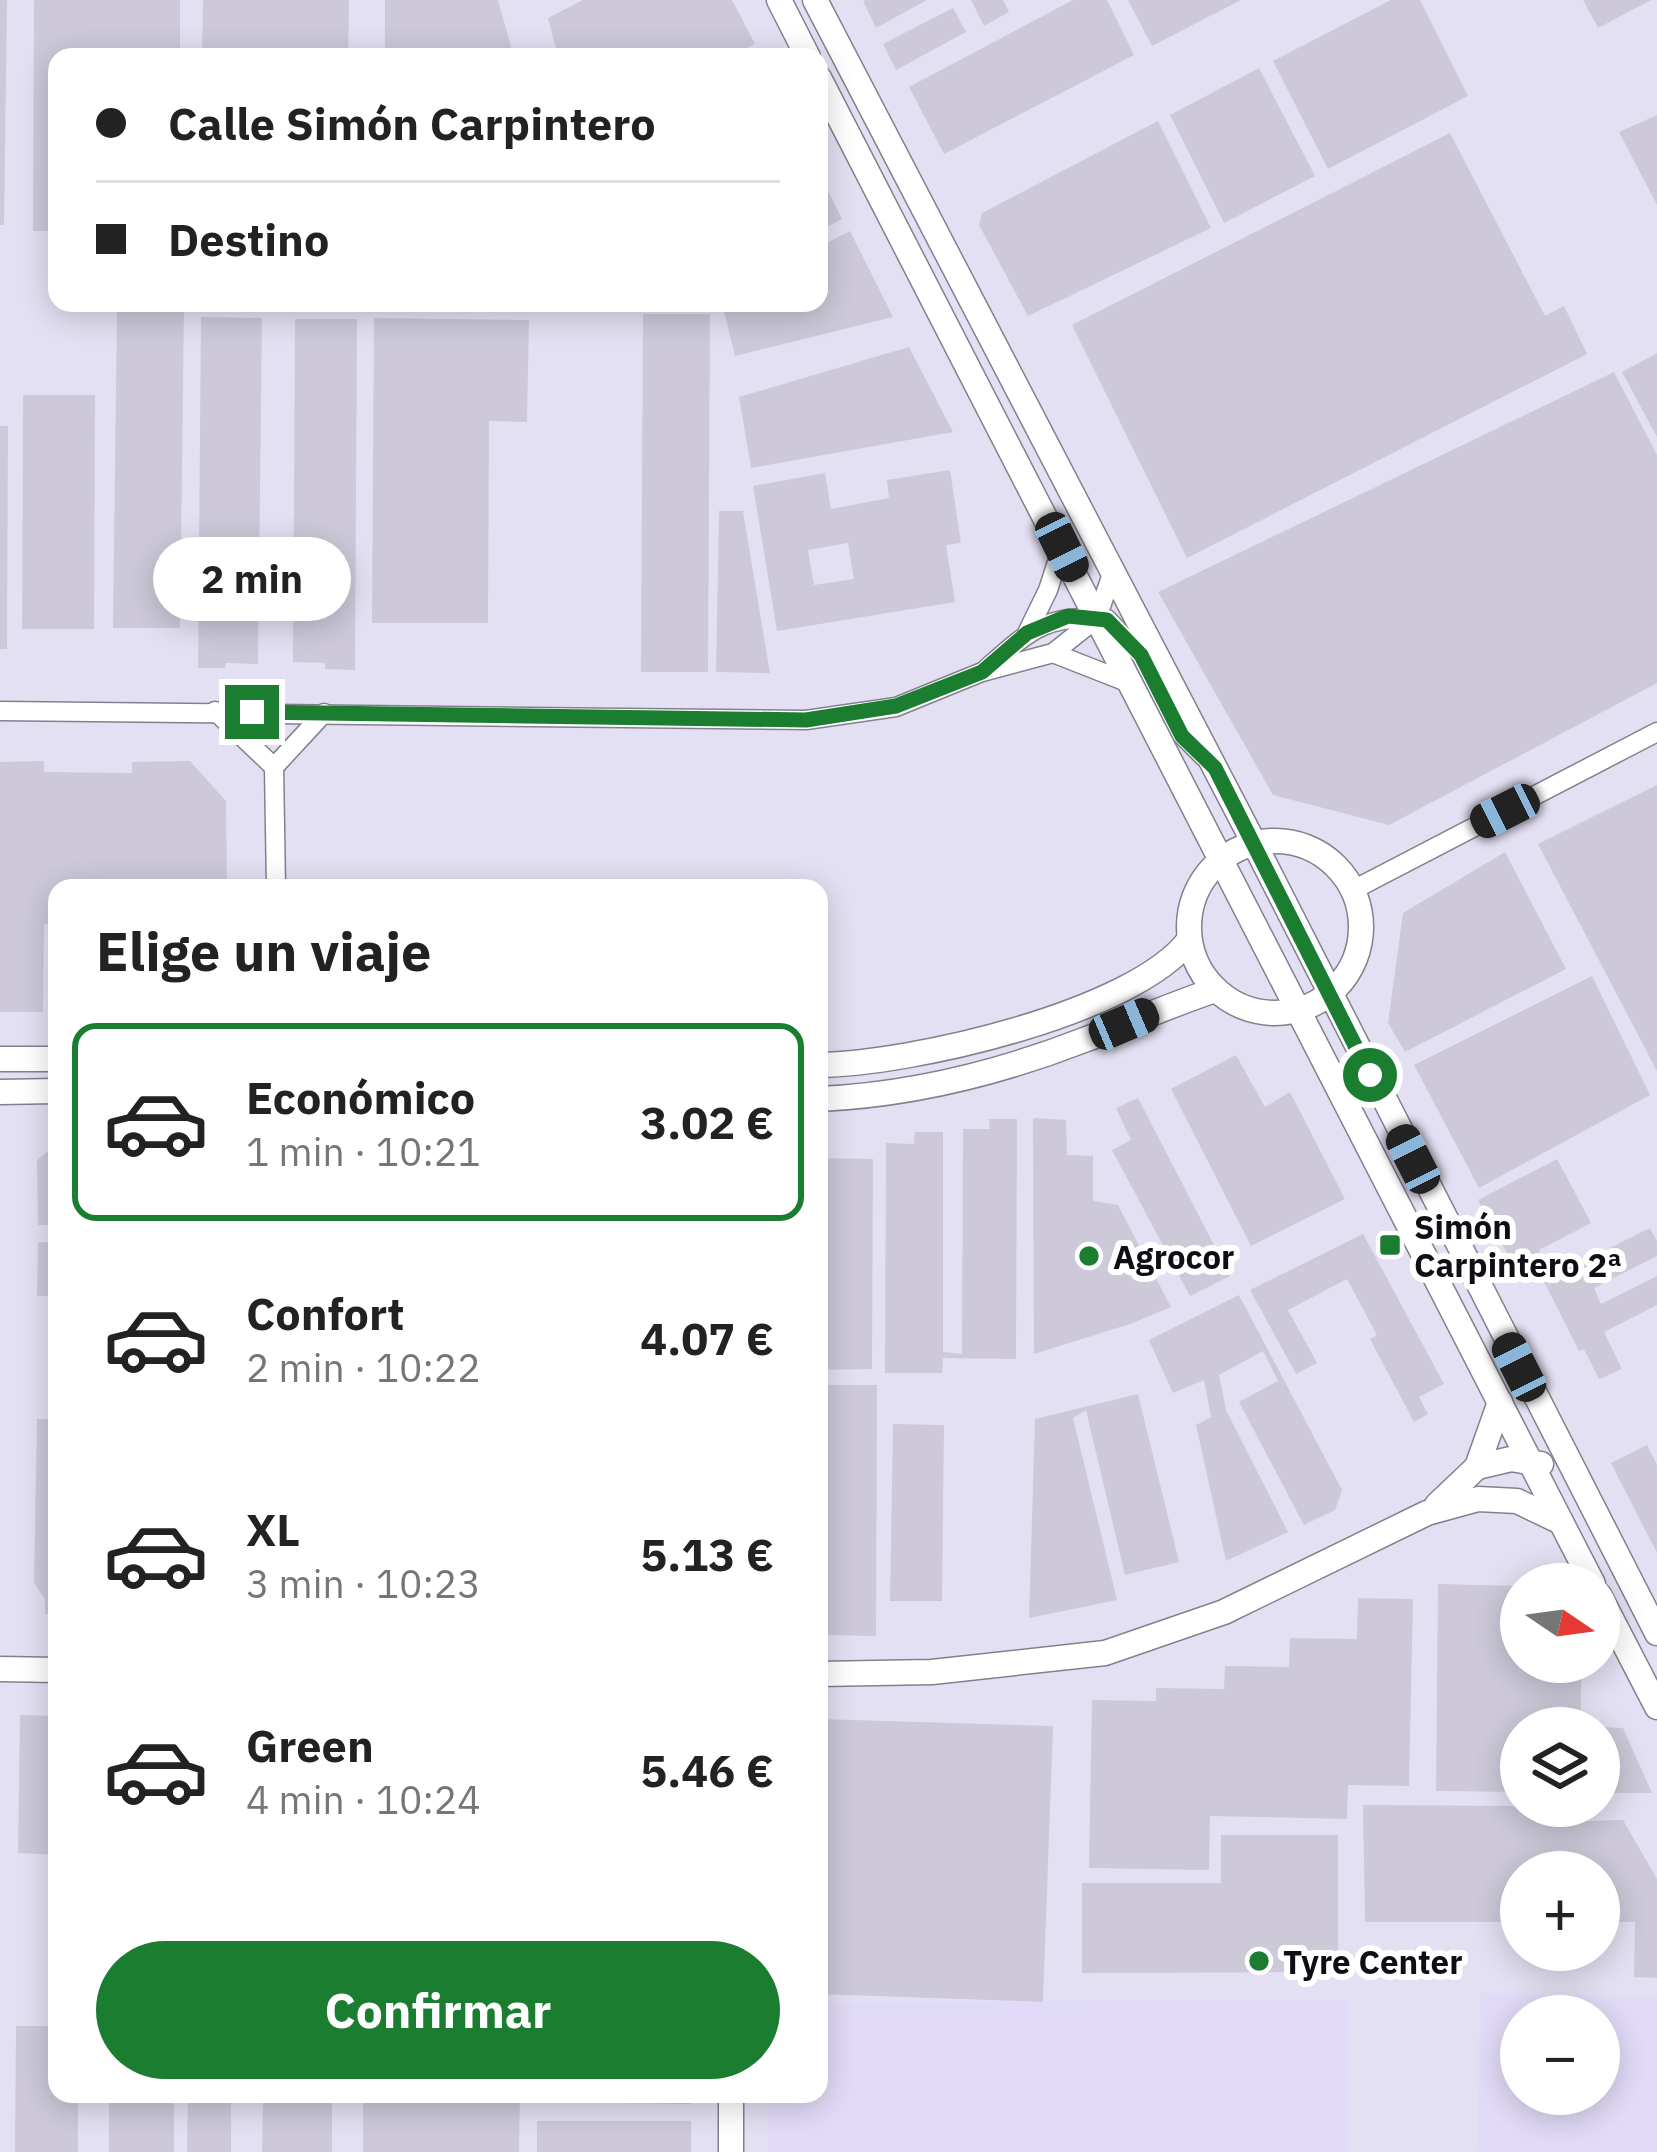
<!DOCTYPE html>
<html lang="es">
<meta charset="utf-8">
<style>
:root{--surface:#fff;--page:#f6f6f6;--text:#222;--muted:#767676;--line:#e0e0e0;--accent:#1a7d30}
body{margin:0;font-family:"IBM Plex Sans",sans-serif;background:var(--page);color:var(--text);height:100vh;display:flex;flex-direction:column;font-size:45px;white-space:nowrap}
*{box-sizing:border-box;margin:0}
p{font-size:39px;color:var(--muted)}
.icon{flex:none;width:66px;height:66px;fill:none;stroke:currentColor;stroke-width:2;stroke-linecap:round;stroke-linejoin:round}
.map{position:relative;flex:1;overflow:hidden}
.sheet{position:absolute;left:48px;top:879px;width:780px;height:1224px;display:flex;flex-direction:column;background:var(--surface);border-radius:24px;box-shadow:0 6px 30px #0003}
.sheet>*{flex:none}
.banner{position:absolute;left:48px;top:48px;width:780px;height:264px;border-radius:24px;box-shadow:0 6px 30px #0003;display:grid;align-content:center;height:264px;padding:0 48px;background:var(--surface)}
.needle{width:78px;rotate:103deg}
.controls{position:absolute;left:1500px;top:1563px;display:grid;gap:24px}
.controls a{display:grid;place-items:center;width:120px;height:120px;border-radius:50%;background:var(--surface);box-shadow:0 6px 30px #0003;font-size:60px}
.end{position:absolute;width:54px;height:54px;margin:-27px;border:15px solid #1a7d30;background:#fff;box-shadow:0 0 0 6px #fff}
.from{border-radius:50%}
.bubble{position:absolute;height:84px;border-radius:42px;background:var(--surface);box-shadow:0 6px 30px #0003;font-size:39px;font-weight:800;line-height:84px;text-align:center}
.car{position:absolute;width:36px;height:72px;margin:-36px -18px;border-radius:15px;box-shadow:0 0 9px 3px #0007;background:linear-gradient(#222 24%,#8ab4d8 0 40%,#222 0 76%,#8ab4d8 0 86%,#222 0)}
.banner b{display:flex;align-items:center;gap:42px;height:114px;font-size:45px}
.banner b+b{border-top:3px solid var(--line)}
.banner i{width:30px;height:30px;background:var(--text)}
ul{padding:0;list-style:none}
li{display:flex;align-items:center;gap:36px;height:198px;margin:0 24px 18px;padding:0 24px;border:6px solid transparent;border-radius:24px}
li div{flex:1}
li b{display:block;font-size:45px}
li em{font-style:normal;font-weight:800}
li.selected{border-color:var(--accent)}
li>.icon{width:108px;height:108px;stroke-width:1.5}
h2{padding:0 48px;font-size:54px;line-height:144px}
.primary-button{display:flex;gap:24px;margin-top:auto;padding:24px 48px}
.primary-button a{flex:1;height:138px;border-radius:72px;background:var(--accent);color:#fff;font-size:48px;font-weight:800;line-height:138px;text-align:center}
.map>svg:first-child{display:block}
.built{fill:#e4e0f3;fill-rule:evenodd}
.green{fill:#e2dbf8;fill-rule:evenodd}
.building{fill:#cdc9d9;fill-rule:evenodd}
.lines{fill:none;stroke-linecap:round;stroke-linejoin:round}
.minor-casing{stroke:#83808e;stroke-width:21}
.tertiary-casing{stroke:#83808e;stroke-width:27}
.minor{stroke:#fff;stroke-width:18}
.tertiary{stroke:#fff;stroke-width:24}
.route{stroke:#1a7d30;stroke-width:15}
.poi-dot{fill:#1a7d30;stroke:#fff;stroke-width:4.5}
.labels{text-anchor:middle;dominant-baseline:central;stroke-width:12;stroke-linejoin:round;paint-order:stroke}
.poi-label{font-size:33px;font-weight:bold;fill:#100e14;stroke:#fff;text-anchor:start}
</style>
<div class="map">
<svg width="1657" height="2152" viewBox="0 0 1657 2152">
<rect width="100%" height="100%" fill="#f4f1fe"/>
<!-- built -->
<path class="built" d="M0,0H1657V2152H0ZM57,57H819V303H57ZM57,888H819V2094H57ZM1521,1584H1599V1662H1521ZM1521,1728H1599V1806H1521ZM1521,1872H1599V1950H1521ZM1521,2016H1599V2094H1521Z"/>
<!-- green -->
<g class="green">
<path d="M1481,1993L1657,1998V2152H1477ZM1521,2016H1599V2094H1521Z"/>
<path d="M1349,2000L1347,2152H768L769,2094H819V2002Z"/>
</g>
<!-- building -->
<g class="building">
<path d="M0,0H7L4,225H0Z"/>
<path d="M34,0H180V57H57V231H33Z"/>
<path d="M203,0H349L348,57H202Z"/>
<path d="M385,0H498L514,57H385Z"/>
<path d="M583,0H732L755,44L729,57H558L548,18Z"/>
<path d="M927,0L876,28L863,1L866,0Z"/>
<path d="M971,0H1003L1009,12L984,26Z"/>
<path d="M1073,0H1107L1134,55L944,154L909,87Z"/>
<path d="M1128,0H1241L1152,46Z"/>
<path d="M1391,0H1420L1468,96L1328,169L1273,61Z"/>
<path d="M1583,0H1651L1598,28Z"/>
<path d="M953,8L966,32L896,70L883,44Z"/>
<path d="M1259,68L1315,176L1224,223L1170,115Z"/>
<path d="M1657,115V205L1619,132Z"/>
<path d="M1158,121L1211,228L1028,316L979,225L982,213Z"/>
<path d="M1450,133L1545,316L1564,306L1587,354L1187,558L1072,325Z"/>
<path d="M824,183L842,219L819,231V186Z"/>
<path d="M850,231L893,317L735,356L722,303H819V247Z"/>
<path d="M117,306L184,307L180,628H113Z"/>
<path d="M643,314H710L708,672H641Z"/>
<path d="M201,317L262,318L258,664L226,663L225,668H198Z"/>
<path d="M374,318L529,320L527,422L489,421L488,623H372Z"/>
<path d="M295,319H357L355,670L325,669V663L293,662Z"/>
<path d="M909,347L953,432L751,468L739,397Z"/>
<path d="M1657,353V437L1622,372Z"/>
<path d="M1614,372L1657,455V683L1389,825L1273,795L1158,592Z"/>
<path d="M23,395H95L94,629H22Z"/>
<path d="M0,426H8L7,649H0Z"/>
<path d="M950,470L961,543L946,545L955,602L777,631L753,486L825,473L831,509L889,498L887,480ZM848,543L854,579L814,585L808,550Z"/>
<path d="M719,511H743L770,673L716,672Z"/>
<path d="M44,761V772L132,773V762L190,761L226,801L227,888H57V924H44L43,1012H0V762Z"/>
<path d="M1657,785V1071L1538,844Z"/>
<path d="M1505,852L1566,969L1405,1052L1388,1023L1403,913Z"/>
<path d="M1592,976L1650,1095L1479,1188L1414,1065Z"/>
<path d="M1236,1055L1265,1107L1290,1092L1345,1199L1251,1246L1171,1089Z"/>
<path d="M1138,1098L1230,1276L1190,1296L1112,1150L1131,1140L1116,1108Z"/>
<path d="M1033,1118L1066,1120L1067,1155L1093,1156V1201L1118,1205L1171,1307L1130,1324L1034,1354Z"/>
<path d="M989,1119H1017L1016,1359L943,1358L942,1373H885L886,1143L914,1144L915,1132H943V1352L962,1354L963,1129H990Z"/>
<path d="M57,1144V1225H38L37,1160Z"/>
<path d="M820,1158L873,1159L872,1369L819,1370Z"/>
<path d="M1557,1159L1591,1223L1539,1250L1547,1264L1567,1253L1572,1267L1650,1228L1657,1241V1256L1594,1288L1601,1304L1657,1276V1305L1604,1332L1622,1369L1599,1379L1584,1349L1579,1351L1530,1254L1513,1264L1478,1200Z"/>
<path d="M1363,1234L1444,1384L1419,1397L1428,1414L1414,1422L1370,1339L1377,1335L1347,1279L1288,1310L1317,1363L1296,1374L1250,1290Z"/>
<path d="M38,1242L57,1243V1296H37Z"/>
<path d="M1239,1295L1342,1490L1335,1510L1304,1525L1239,1402L1278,1381L1263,1351L1219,1375L1226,1410L1288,1532L1226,1561L1196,1425L1211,1417L1204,1380L1173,1393L1149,1340Z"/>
<path d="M819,1385H877L876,1636L819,1635Z"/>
<path d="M1138,1394L1179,1562L1125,1575L1086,1410L1073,1418L1117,1600L1029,1618L1035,1419Z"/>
<path d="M37,1419H57V1614H45V1599L34,1583Z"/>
<path d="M893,1424L944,1425L942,1601H890Z"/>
<path d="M1647,1445L1657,1465V1553L1611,1463Z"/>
<path d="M1438,1584L1521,1586V1662H1582L1580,1728H1521V1792L1436,1791Z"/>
<path d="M1358,1598L1413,1599L1409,1786L1348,1785L1347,1819L1210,1816L1209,1870L1089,1868L1092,1700L1156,1701V1688L1224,1689L1225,1666L1289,1667L1290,1638L1357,1639Z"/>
<path d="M20,1715L57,1716V1855L18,1853Z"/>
<path d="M819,1719L1053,1726L1043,2002L819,1994Z"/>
<path d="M1599,1727L1623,1728L1652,1793H1599Z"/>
<path d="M1363,1805L1545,1806V1822L1623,1820L1657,1879V1978L1634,1977L1635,1922H1599V1872H1521V1922H1365Z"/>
<path d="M1221,1835H1338V1972L1082,1973V1883H1221Z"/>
<path d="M16,2026H57V2094H78V2152H15Z"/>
<rect x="109" y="2094" width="65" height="58"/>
<path d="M188,2094H231V2152H187Z"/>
<path d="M263,2094H332V2152H262Z"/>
<path d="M363,2094H520L519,2152H363Z"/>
<path d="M537,2094H691V2104L537,2102Z"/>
<rect x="537" y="2121" width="154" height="31"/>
</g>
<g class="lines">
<!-- minor casing -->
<g class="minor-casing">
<g id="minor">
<path d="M1097,618L1113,571"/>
<path d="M1027,633L1048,590L1062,547"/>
<path d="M1053,653L1132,684"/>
<path d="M986,669C1029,631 1046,613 1107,619L1141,655L1182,735L1204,757"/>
<path d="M0,711L806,720L896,707L982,672L1053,653L1097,618"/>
<path d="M215,711L274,767"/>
<path d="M276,888L274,767L324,713"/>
<path d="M1353,890L1657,732"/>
</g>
</g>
<!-- tertiary casing -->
<g class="tertiary-casing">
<g id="tertiary">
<path d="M779,0L808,57"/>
<path d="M815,0L1254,843L1657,1633"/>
<path d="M819,78L1593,1584"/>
<circle cx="1275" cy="927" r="86"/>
<path d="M0,1059H57"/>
<path d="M819,1065C910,1064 1134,1013 1189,940"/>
<path d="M0,1092L57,1091"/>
<path d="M819,1099C910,1095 999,1073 1084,1040C1128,1024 1170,1005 1215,990"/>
<path d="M1477,1467L1511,1459L1541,1464"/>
<path d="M1437,1505L1477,1467L1500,1402"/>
<path d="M1599,1595L1657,1707"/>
<path d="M0,1669L57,1670"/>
<path d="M819,1674L932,1672L1105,1653L1224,1612L1427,1513L1478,1499L1517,1501L1561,1522"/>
<path d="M731,2094V2152"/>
</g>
</g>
<!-- minor -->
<use href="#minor" class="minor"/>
<!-- tertiary -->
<use href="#tertiary" class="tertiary"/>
</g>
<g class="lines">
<!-- route -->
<path class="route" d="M252,712L806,720L896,706L982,672L1027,633L1068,616L1107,620L1141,655L1182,736L1215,768L1370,1075"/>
</g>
<!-- markers -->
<g class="poi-dot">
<rect x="1378" y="1233" width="24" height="24" rx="6"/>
<circle cx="1089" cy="1256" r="12"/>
<circle cx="1259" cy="1961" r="12"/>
</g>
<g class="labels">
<!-- poi labels -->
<g class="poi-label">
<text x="1414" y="1226">Simón<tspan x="1414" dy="38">Carpintero 2ª</tspan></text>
<text x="1113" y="1256">Agrocor</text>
<text x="1283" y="1961">Tyre Center</text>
</g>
</g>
</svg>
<div class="controls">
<a><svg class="needle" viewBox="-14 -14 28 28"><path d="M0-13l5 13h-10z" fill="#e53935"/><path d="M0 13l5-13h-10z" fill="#767676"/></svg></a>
<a><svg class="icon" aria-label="layers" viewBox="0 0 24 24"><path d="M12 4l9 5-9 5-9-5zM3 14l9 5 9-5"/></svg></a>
<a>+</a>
<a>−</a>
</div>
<i class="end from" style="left:1370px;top:1075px"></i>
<i class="end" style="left:252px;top:712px"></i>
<div class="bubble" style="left:153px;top:537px;width:198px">2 min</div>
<i class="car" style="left:1062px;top:547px;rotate:154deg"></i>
<i class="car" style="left:1505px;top:811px;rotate:243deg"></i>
<i class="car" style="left:1124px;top:1024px;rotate:67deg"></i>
<i class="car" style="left:1413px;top:1159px;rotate:333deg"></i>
<i class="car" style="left:1519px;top:1367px;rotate:333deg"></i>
<div class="banner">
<b><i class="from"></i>Calle Simón Carpintero</b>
<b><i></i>Destino</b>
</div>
<section class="sheet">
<h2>Elige un viaje</h2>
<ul>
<li class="selected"><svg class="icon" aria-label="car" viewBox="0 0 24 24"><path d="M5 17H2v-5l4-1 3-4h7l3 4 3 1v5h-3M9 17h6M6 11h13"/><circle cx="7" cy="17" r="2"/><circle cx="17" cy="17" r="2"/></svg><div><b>Económico</b><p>1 min · 10:21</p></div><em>3.02 €</em></li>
<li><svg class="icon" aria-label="car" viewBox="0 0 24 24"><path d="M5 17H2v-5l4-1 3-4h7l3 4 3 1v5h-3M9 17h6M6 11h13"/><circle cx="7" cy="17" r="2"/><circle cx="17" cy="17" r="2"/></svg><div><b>Confort</b><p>2 min · 10:22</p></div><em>4.07 €</em></li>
<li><svg class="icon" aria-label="car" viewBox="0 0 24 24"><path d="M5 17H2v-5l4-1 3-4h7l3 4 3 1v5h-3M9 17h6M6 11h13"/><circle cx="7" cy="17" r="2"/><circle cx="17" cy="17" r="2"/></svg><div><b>XL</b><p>3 min · 10:23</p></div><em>5.13 €</em></li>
<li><svg class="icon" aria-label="car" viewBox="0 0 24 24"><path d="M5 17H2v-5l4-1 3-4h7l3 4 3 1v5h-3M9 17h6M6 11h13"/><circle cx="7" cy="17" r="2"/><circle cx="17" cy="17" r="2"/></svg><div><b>Green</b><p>4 min · 10:24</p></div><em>5.46 €</em></li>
</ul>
<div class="primary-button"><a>Confirmar</a></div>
</section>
</div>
